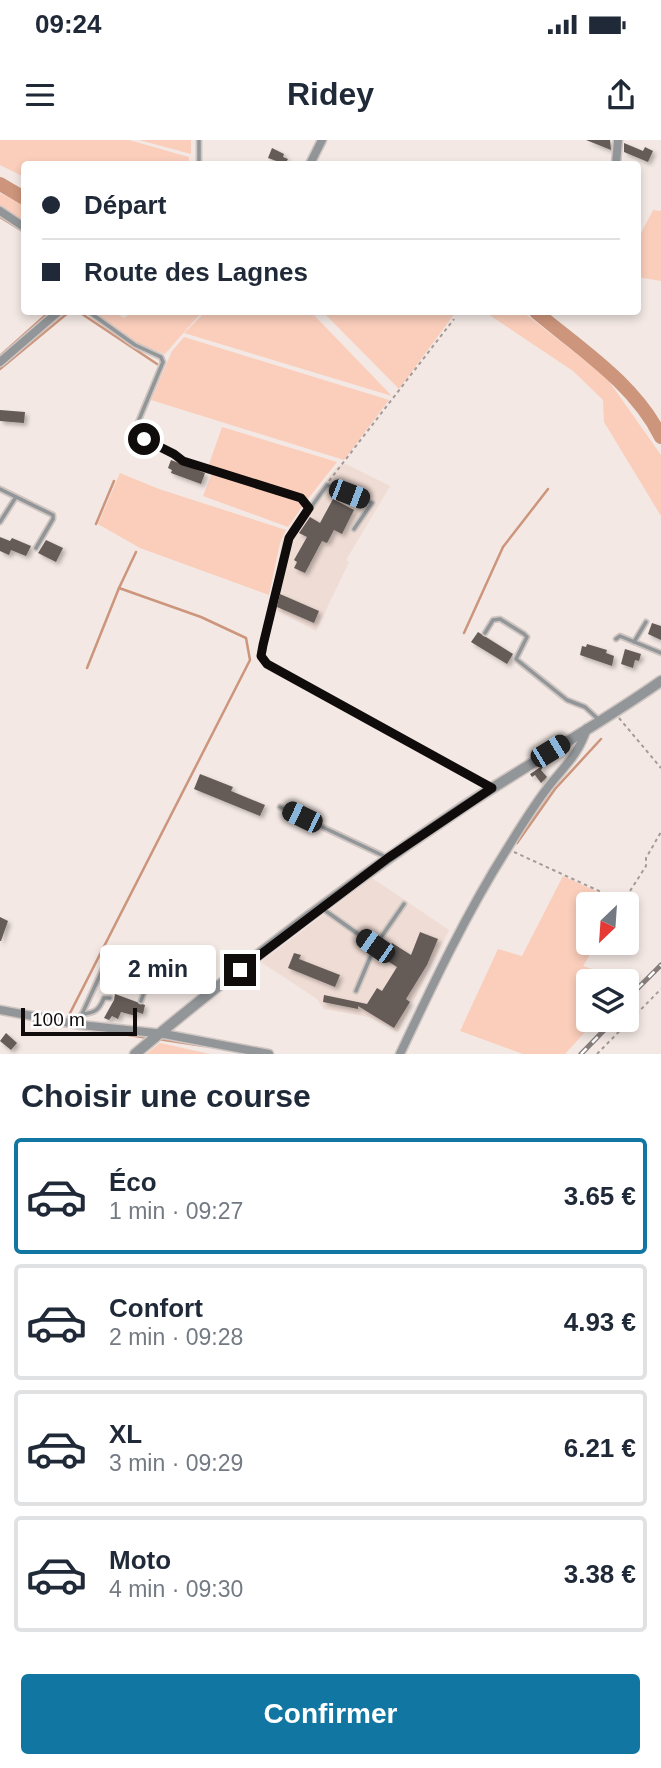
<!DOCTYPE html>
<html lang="fr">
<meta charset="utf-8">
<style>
:root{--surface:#fff;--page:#f2f2f3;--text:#1f2937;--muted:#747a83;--line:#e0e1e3;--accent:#1176a2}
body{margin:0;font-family:Arial,sans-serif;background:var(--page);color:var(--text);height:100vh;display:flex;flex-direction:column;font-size:26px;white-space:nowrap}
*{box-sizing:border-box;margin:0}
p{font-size:23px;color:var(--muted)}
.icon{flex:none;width:38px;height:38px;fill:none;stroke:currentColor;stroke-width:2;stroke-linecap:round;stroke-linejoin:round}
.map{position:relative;height:914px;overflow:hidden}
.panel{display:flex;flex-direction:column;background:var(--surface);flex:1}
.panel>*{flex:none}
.hud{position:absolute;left:21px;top:21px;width:620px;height:154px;border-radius:7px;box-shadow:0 4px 10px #0003;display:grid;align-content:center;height:154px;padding:0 21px;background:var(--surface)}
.needle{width:46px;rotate:205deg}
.buttons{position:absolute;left:576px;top:752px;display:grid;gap:14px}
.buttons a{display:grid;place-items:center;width:63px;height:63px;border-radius:7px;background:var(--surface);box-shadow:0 4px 10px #0003;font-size:35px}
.scale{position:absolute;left:21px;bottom:18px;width:116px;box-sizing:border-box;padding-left:7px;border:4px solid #100c0b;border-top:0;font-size:19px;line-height:24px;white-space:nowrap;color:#100c0b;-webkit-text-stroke:5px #fff;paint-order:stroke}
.end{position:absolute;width:32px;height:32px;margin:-16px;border:9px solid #100c0b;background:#fff;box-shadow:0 0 0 4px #fff}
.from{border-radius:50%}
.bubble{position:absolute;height:49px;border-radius:7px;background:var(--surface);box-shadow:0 4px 10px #0003;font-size:23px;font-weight:800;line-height:49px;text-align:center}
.car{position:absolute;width:21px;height:42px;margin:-21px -10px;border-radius:9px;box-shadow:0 0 5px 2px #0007;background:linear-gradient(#222 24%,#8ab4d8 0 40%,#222 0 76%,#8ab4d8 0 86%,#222 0)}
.hud b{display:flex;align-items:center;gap:24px;height:66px;font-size:26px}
.hud b+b{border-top:2px solid var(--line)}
.hud i{width:18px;height:18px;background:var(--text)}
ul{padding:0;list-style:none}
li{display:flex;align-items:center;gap:21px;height:116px;margin:0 14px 10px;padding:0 7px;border:4px solid var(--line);border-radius:7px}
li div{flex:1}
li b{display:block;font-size:26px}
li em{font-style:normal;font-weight:800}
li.on{border-color:var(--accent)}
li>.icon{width:63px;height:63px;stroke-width:1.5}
h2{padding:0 21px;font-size:32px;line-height:84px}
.button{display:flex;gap:14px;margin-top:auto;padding:14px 21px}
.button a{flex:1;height:80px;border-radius:7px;background:var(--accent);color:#fff;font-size:28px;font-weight:800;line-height:80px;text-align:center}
.status{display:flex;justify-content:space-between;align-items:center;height:49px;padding:0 35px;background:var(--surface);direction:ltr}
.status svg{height:19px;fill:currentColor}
header{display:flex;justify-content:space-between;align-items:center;height:91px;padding:0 21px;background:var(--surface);font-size:32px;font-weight:800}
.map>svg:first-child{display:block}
.built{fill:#efdcd4}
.green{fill:#facebb}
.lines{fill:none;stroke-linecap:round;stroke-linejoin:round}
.stream{stroke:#cc957c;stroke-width:2.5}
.river{stroke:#cc957c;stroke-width:14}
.building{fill:#655c58;filter:url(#shadow)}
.service-casing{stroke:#cfc5c1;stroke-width:7}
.minor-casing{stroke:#cfc5c1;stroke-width:11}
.tertiary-casing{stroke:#cfc5c1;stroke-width:13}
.path{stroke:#a49b98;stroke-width:2;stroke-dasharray:3.5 3.5;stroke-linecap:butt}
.service{stroke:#929699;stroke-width:3.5}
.minor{stroke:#929699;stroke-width:8}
.tertiary{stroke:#929699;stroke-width:10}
.rail-casing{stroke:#847c7a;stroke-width:5}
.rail{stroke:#fff;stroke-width:2.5;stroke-dasharray:8;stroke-linecap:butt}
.route{stroke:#100c0b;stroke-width:9}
</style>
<div class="status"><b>09:24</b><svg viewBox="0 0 49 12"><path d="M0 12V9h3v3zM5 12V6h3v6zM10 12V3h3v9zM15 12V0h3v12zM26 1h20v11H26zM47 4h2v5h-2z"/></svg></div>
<header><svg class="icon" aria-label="menu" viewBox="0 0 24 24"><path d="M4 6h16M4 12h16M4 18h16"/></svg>Ridey<svg class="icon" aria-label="share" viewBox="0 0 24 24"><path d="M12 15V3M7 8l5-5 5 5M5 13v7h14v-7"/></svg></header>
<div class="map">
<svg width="661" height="914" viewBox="0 0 661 914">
<defs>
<filter id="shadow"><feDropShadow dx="3" dy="3" stdDeviation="2" flood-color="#0004"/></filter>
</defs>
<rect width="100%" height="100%" fill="#f3e8e4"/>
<!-- built -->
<g class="built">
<path d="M346,324L390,346L346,420L349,422L316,491L270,467L282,401L292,383L338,326Z"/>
<path d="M372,738L449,790L398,892L369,877L324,869L317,859L261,822Z"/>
</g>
<!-- green -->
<g class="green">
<path d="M0,0H129L189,17V24H24V37L0,25Z"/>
<path d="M139,0H191V14Z"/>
<path d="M0,53L24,65V82L0,66Z"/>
<path d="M653,70L661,71V141L637,137V101Z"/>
<path d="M95,172H114L124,178L132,172H207L200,174L165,214L135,203Z"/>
<path d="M212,172H311L392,256L184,193L202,175Z"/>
<path d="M323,172H453L455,173L399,249Z"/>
<path d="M485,172H523L606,237L661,315V376L604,282L603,260L573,231Z"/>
<path d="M184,197L389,260L344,320L151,260L172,211Z"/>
<path d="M222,287L337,322L307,360L302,356L208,327Z"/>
<path d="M120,333L159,349L286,390L280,403L269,455L140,408L98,384Z"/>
<path d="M212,333L300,360L304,364L288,387L203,356Z"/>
<path d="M563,736L622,763L588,765V803H597L583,826L632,842L627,848L626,842H588V880H596L565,914H523L460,891L498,809L522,816Z"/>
<path d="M160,903L210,914H146Z"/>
</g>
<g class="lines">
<!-- stream -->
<g class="stream">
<path d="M0,77L24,92"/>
<path d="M79,172L157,224"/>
<path d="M0,216L49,172"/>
<path d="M0,229L69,172"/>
<path d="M96,384L114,341"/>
<path d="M464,493L503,407L548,349"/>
<path d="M87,528L119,448"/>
<path d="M517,703L555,649L601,599"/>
<path d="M66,881L250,520L246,498L201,477L119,448L136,412"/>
<path d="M103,891L148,898"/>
<path d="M158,899L204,906"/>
</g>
<!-- river -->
<g class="river">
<path d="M0,44L24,58"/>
<path d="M536,172C580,209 634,243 661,297"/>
</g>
</g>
<!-- building -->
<g class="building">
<path d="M586,0H610L611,10Z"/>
<path d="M624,3L643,11L645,7L653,11L648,22L624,12Z"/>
<path d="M272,8L284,14L283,17L288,19L285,24L268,18Z"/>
<path d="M0,270L25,272L24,283L0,281Z"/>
<path d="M171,320L205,333L201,344L171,333L172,330L168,328Z"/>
<path d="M333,359L354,370L342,394L334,390L327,403L322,401L305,433L294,428L297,422L294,420L307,397L299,393L310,377L320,383Z"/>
<path d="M0,397L10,401L12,398L31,406L26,416L11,410L9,415L0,411Z"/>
<path d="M46,400L63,408L56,422L38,413Z"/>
<path d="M280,454L319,471L314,483L277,467Z"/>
<path d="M652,483L661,486V500L648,494Z"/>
<path d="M478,492L513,514L507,524L471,502Z"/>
<path d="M587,504L607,510L606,513L614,516L612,526L580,515L582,506L586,507Z"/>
<path d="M625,509L641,514L639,521L635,520L633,528L621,524Z"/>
<path d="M545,624L541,630L547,637L541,643L535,635L532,637L530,634Z"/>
<path d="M200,634L233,647L231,651L265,665L260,676L194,649Z"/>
<path d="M0,777L8,781L1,801H0Z"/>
<path d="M420,792L438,799L427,825L406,859L410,862L394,888L358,866V869L323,862L324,855L367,864L377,848L382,851L397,827L383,818L392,803L411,815Z"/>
<path d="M294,813L301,815L299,819L340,835L335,847L288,828Z"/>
<path d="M115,854L145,865L143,874L137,872L136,876L121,872L118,879L112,876L109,880L104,878L114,860Z"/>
<path d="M6,893L17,903L11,910L0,901Z"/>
</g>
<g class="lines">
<!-- service casing -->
<g class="service-casing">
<g id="service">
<path d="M199,24V0"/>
<path d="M89,172L135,205L161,217L163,222L136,287L138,294L183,321L301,358L309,368"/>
<path d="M0,349L53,375V379L36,408"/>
<path d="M0,382L16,357"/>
<path d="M354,389L372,363L327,345L289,398L261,516L267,524L490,647"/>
<path d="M485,493L493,480L500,479L524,494L527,497L516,519L567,560L585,567L598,579"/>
<path d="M616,499L620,496L661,513"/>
<path d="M634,502L646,482"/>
<path d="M280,667L386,717"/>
<path d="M323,769L375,806L356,851"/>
<path d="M375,806L404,764"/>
<path d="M82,874C95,873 99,870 104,858H110"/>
<path d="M81,883L82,874L106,822L144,840L146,847L141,861"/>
</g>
</g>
<!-- minor casing -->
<g class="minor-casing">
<g id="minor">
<path d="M310,24L322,0"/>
<path d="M616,24L618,0"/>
<path d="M0,71L24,87"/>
<path d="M0,222L58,172"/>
<path d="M0,870L81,885L164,894L269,914"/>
<path d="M400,914C433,844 466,774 507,709C521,686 536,662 552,642C567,624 580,611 587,588"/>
</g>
</g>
<!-- tertiary casing -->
<g class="tertiary-casing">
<path id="tertiary" d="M135,914C240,826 349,743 463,667C528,624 597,586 661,541"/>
</g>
<!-- path -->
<g class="path">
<path d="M329,341L454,179"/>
<path d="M619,578L661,628"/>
<path d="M514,712L623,762L646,726V718L661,692"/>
<path d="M597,914L661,849"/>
</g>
<!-- service -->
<use href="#service" class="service"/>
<!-- minor -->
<use href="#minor" class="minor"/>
<!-- tertiary -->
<use href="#tertiary" class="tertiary"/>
<!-- rail casing -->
<g class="rail-casing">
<g id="rail">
<path d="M626,860L661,825"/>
<path d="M581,914L614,880"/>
</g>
</g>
<!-- rail -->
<use href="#rail" class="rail"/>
</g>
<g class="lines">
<!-- route -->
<path class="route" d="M144,299L174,314L183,321L301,358L309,368L289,398L263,505L261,516L267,524L492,648L388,718L240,830"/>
</g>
</svg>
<div class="buttons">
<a><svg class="needle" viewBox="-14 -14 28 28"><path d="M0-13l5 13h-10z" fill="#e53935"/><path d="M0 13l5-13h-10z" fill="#747a83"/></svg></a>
<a><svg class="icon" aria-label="layers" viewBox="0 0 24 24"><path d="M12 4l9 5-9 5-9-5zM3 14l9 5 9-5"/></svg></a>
</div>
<div class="scale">100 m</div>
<i class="end from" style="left:144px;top:299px"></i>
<i class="end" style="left:240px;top:830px"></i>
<div class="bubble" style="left:100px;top:805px;width:116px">2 min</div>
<i class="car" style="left:349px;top:354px;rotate:111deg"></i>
<i class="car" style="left:550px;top:611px;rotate:59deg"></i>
<i class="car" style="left:302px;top:677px;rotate:296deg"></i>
<i class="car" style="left:375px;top:806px;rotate:305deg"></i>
<div class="hud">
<b><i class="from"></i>Départ</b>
<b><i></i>Route des Lagnes</b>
</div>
</div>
<section class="panel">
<h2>Choisir une course</h2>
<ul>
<li class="on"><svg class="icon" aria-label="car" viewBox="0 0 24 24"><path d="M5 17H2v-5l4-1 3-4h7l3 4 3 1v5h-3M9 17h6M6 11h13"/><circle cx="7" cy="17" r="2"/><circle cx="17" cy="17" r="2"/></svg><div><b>Éco</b><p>1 min · 09:27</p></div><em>3.65 €</em></li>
<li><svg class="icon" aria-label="car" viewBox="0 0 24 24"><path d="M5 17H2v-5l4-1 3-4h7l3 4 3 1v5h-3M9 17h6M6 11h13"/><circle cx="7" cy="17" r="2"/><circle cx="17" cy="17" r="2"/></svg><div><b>Confort</b><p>2 min · 09:28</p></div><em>4.93 €</em></li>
<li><svg class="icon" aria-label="car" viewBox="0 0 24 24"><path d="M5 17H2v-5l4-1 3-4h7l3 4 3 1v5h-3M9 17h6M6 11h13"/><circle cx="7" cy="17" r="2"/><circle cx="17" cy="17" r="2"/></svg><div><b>XL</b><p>3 min · 09:29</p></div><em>6.21 €</em></li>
<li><svg class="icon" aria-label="car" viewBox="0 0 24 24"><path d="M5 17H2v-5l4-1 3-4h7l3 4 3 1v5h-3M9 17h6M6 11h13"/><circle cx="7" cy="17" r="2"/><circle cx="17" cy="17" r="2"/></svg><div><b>Moto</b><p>4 min · 09:30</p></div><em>3.38 €</em></li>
</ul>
<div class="button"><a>Confirmer</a></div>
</section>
